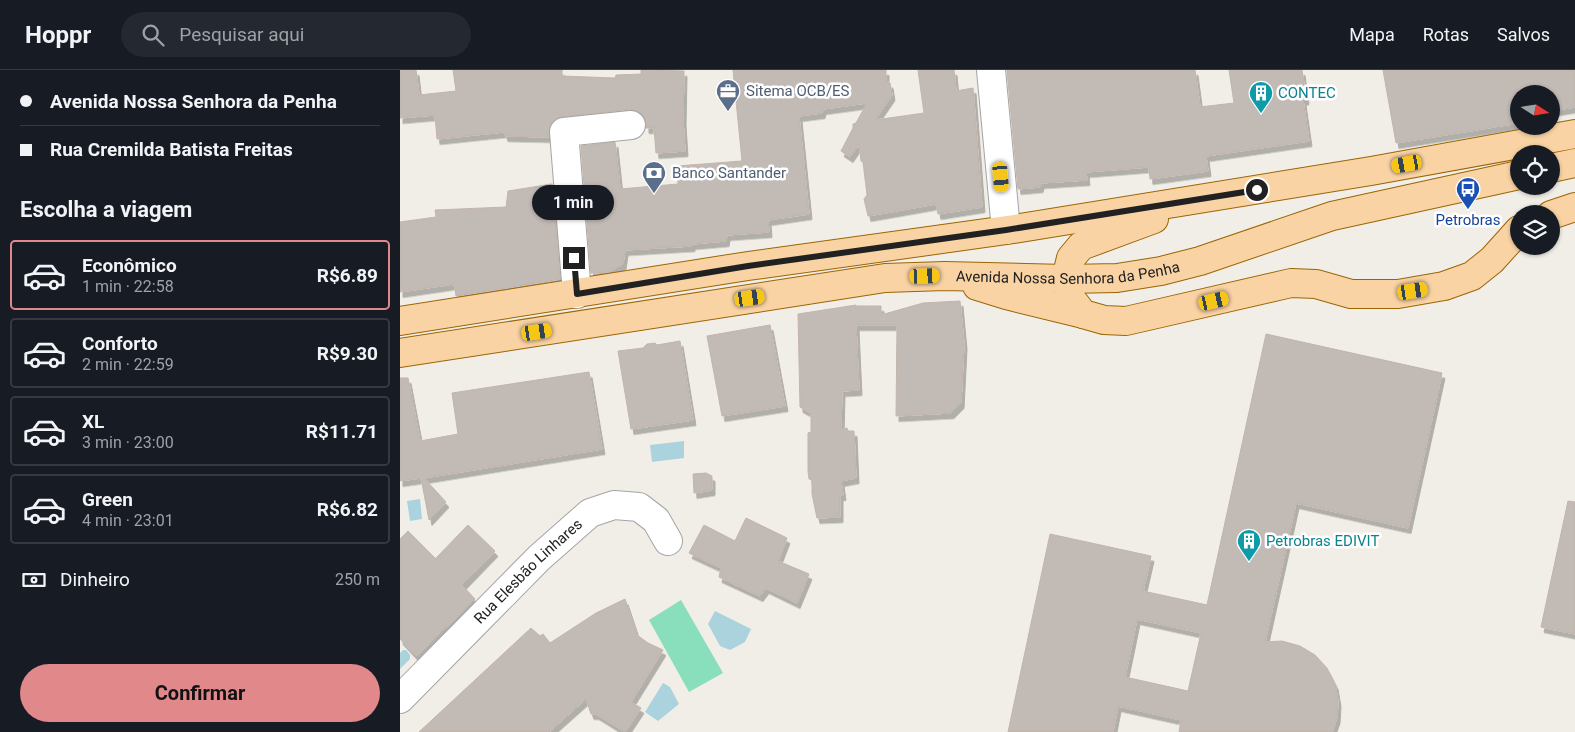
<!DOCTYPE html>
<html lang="pt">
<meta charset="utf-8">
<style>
:root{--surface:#171b24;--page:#242831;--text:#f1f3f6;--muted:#9ea1a6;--line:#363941;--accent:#e1888b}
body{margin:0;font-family:Roboto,sans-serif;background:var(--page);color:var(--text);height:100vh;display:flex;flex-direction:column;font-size:19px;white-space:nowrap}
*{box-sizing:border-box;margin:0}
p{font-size:16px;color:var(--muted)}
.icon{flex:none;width:28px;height:28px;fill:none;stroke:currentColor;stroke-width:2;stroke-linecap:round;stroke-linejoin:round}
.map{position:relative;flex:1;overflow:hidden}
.sheet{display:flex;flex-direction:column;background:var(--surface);width:400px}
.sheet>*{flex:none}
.banner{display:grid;align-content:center;height:110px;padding:0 20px;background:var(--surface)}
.needle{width:32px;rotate:102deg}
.fabs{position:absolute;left:1110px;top:15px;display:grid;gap:10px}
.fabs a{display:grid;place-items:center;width:50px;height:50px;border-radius:50%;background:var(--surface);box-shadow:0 1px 4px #0004;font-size:25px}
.end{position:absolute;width:22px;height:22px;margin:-11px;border:6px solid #212121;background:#fff;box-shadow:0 0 0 2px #fff}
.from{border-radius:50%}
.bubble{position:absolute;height:35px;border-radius:18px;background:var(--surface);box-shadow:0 1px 4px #0004;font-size:16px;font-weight:700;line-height:35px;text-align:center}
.car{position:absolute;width:15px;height:30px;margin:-15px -8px;border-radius:6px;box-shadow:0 0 4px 1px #0007;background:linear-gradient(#f5c518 24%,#345 0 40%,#f5c518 0 76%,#345 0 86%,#f5c518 0)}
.banner b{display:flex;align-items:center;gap:18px;height:48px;font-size:19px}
.banner b+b{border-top:1px solid var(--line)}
.banner i{width:12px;height:12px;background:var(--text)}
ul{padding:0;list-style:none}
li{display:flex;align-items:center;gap:15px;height:70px;margin:0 10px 8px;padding:0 10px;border:2px solid var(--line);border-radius:5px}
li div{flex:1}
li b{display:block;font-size:19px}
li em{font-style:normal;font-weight:700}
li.on{border-color:var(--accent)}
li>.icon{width:45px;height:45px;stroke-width:1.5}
h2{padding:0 20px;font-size:22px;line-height:60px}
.pay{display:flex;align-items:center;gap:12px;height:55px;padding:0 20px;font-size:19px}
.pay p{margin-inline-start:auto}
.cta{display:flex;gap:10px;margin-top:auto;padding:10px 20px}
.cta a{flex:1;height:58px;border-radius:30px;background:var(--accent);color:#111;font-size:20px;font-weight:700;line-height:58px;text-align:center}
header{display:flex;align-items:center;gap:30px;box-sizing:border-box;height:70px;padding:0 25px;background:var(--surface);border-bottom:1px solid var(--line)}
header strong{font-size:24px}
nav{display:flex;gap:28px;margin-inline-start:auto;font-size:18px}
.search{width:350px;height:45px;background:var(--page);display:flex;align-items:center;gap:12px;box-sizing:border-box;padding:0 18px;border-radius:28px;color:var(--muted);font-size:19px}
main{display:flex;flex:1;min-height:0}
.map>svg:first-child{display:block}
.pitch{fill:#89debb}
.water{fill:#aad3dd}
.building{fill:#c2bab4;stroke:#c3b5ab;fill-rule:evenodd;filter:url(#shadow)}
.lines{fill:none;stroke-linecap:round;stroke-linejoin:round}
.minor-casing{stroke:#a5a5a5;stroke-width:30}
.major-casing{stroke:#9b6503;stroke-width:30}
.minor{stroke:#fff;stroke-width:28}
.major{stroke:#fad3a4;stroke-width:28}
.route{stroke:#212121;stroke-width:6}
.labels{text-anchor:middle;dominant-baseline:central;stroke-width:5;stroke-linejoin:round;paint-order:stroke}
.service-label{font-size:15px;fill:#4e5e75;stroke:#fff;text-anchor:start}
.culture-label{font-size:15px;fill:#0d838f;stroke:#fff;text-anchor:start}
.transit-label{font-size:15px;fill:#164399;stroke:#fff}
.street-label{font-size:15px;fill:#212121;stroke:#fff}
</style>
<header>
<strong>Hoppr</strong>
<div class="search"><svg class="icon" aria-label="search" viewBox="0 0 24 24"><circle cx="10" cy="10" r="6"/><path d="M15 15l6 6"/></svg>Pesquisar aqui</div>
<nav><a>Mapa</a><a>Rotas</a><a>Salvos</a></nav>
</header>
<main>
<section class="sheet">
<div class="banner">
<b><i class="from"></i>Avenida Nossa Senhora da Penha</b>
<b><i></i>Rua Cremilda Batista Freitas</b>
</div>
<h2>Escolha a viagem</h2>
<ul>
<li class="on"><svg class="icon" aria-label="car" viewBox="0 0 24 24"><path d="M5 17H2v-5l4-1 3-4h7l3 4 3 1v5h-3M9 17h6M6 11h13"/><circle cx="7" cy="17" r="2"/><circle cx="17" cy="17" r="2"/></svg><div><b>Econômico</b><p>1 min · 22:58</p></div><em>R$6.89</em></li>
<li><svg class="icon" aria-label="car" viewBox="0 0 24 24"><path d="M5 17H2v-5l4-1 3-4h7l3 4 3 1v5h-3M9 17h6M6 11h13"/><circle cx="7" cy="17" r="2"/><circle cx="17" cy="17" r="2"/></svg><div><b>Conforto</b><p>2 min · 22:59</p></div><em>R$9.30</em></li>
<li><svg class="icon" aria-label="car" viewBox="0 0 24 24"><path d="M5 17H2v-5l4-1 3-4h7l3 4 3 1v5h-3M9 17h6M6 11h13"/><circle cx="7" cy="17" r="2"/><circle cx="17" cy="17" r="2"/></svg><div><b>XL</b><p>3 min · 23:00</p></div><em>R$11.71</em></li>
<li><svg class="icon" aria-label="car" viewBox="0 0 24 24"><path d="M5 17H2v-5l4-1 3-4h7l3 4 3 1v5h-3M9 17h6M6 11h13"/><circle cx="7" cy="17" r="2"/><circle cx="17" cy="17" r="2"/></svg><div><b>Green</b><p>4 min · 23:01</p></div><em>R$6.82</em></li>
</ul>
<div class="pay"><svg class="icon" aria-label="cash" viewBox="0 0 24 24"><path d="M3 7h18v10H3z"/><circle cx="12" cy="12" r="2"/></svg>Dinheiro<p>250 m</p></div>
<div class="cta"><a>Confirmar</a></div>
</section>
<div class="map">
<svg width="1175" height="662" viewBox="0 0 1175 662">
<defs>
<filter id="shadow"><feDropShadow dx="3" dy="5.5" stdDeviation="0" flood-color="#0004"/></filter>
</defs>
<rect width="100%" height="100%" fill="#f1eee8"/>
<!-- pitch -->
<path class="pitch" d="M281,530L323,603L289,622L249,550Z"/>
<!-- water -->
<g class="water">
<path d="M284,371V388L252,392L250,375Z"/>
<path d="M20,429L22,449L10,451L7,431Z"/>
<path d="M315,541L351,559L345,572L330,580L320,576L308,554Z"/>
<path d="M3,580H6L10,585V589L0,599V583Z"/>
<path d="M263,613L270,617L279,634L258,651L245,642Z"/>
</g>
<!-- building -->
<g class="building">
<path d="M0,0H16L19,25L56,21L53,0H162V6L215,8L216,5L241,4V0L284,1L283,50L285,81L256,83L254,58H246V53L243,45L237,41L230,39L162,47L155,49L150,55L149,67L105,66L104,62L37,69L35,45L0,48Z"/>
<path d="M333,0H486V11L490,13L492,25L475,50L524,43L518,0H554L556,21L573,18L582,137L538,144L536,134L468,146L464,129L467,125L463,92L461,91L459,74L450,87L441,81L453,58V54L456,53L467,33L423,39L422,43L399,46L409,144L368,150L369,162L327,165L326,171L292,174V176L225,180L223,194L208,202L191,203L181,76L215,72L220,119L278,114L277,96L342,91Z"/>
<path d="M607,0H795L800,37L834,33L829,0H902L906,29L903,30L909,71L806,86L808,101L750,109L749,97L686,102L687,110L641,113L640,117L618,119Z"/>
<path d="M983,0H1175V37L1151,41V24H1119V53L996,73Z"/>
<path d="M152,114L160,209L56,226L54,214L0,222V152L36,147L35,140L106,137L108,121Z"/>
<path d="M560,231L564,274L561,333L551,343L496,346L497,255H456L459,320L442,321L441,359L447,358L448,361H454L456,408L441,411L443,425H440V447L417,448L412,424V410L409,409L408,401V363L411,362V343L400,337L398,244L456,235V236H481V245L523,233Z"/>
<path d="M370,255L385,336L322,346L307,266Z"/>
<path d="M866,264L1042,303L1008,458L896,433L865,572L882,571L900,576L915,585L927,598L935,614L938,631L937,648L932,662H779L781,650L718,636L713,662H608L650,464L751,486L743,521L807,535ZM737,549L801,563L788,621L725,607Z"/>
<path d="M280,271L293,350L231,359L218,281L243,278L247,274L255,273L257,275Z"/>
<path d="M189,302L202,379L24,408L46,432L29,450L21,408L0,411V308H8L20,371L58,364L52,323Z"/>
<path d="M306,403L312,406V420L294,423L293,404Z"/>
<path d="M1168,431L1175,432V564L1141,557Z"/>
<path d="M346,448L387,468L378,491L409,504L397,533L366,518L360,526L319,507L321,498L289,483L304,455L335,471Z"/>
<path d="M68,455L95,481L62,515L75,529L16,586L0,569V469L8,461L36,489V488Z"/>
<path d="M225,529L237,565L248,573L263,580L231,632L241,638L225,662L196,644H191L186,629L149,662H19L131,558L140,566L143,564L150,573L196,543Z"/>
</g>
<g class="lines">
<!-- minor casing -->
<g class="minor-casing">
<g id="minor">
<path d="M591,0L606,160"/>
<path d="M177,224L164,62L231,55"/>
<path id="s1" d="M0,629L139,488L190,443L214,435L239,437L256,450L268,471"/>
</g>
</g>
<!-- major casing -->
<g class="major-casing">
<g id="major">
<path d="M1151,98L1175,93"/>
<path d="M1151,145L1175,137"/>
<path d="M754,149L681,176L671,188L666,209L670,227L683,244L704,250L726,251L891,213L916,214L951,224H998L1044,216L1072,206L1092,190L1119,160"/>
<path d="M577,216L606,225L683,244"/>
<path d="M0,251L348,196L614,159L971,101L1175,64"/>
<path id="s2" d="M0,283L485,208L545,206L666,209L717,208L761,201L800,191L932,146L1119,105"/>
</g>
</g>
<!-- minor -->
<use href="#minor" class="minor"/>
<!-- major -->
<use href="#major" class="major"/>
</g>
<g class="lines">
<!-- route -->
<path class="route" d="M174,188L177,224L348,196L606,160L857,120"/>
</g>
<!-- icons -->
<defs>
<g id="office-pin" transform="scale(1.25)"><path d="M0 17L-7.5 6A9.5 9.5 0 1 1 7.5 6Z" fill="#5c6f8a" stroke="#fff"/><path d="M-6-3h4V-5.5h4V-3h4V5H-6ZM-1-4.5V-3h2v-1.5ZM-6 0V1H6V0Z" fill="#fff"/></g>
<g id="building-pin" transform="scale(1.25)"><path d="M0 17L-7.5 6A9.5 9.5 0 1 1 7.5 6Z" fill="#0f9aa8" stroke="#fff"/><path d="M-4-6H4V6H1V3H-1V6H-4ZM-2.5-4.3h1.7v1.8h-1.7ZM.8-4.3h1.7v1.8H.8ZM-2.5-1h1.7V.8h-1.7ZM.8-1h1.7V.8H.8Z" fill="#fff"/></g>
<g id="bank-pin" transform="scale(1.25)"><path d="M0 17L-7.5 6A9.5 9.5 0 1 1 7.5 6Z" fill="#5c6f8a" stroke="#fff"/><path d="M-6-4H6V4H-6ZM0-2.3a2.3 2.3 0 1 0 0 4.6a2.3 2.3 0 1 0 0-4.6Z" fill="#fff"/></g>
<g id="bus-pin" transform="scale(1.25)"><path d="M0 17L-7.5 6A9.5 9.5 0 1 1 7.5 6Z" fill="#1a4fb4" stroke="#fff"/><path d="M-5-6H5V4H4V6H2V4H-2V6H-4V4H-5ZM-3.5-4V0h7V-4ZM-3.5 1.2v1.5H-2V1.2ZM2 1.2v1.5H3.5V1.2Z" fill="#fff"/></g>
</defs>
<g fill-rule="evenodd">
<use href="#office-pin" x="328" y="21"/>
<use href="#building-pin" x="861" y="23"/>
<use href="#bank-pin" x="254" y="103"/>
<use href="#bus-pin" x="1068" y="119"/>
<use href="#building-pin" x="849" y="471"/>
</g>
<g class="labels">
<!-- service labels -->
<g class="service-label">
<text x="346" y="21">Sitema OCB/ES</text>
<text x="272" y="103">Banco Santander</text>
</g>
<!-- culture labels -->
<g class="culture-label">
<text x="878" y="23">CONTEC</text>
<text x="866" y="471">Petrobras EDIVIT</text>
</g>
<!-- transit labels -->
<g class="transit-label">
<text x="1068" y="150">Petrobras</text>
</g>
<!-- street labels -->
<g class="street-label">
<text stroke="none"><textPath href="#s2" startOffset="674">Avenida Nossa Senhora da Penha</textPath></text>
<text stroke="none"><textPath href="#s1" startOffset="181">Rua Elesbão Linhares</textPath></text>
</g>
</g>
</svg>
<div class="fabs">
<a><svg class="needle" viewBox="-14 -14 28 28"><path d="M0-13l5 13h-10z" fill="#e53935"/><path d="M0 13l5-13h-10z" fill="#9ea1a6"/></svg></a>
<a><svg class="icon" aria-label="locate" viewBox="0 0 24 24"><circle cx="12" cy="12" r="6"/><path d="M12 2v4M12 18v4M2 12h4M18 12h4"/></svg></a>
<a><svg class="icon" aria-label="layers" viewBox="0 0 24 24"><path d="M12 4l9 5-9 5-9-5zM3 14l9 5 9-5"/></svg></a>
</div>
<i class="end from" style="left:857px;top:120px"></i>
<i class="end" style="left:174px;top:188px"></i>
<div class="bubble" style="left:132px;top:115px;width:82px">1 min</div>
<i class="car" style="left:1007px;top:94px;rotate:260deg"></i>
<i class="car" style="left:601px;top:107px;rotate:175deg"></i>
<i class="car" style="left:525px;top:206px;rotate:88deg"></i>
<i class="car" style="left:1013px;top:221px;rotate:81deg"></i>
<i class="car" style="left:350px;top:228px;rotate:82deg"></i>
<i class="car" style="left:814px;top:231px;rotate:77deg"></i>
<i class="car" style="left:137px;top:262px;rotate:81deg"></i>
</div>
</main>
